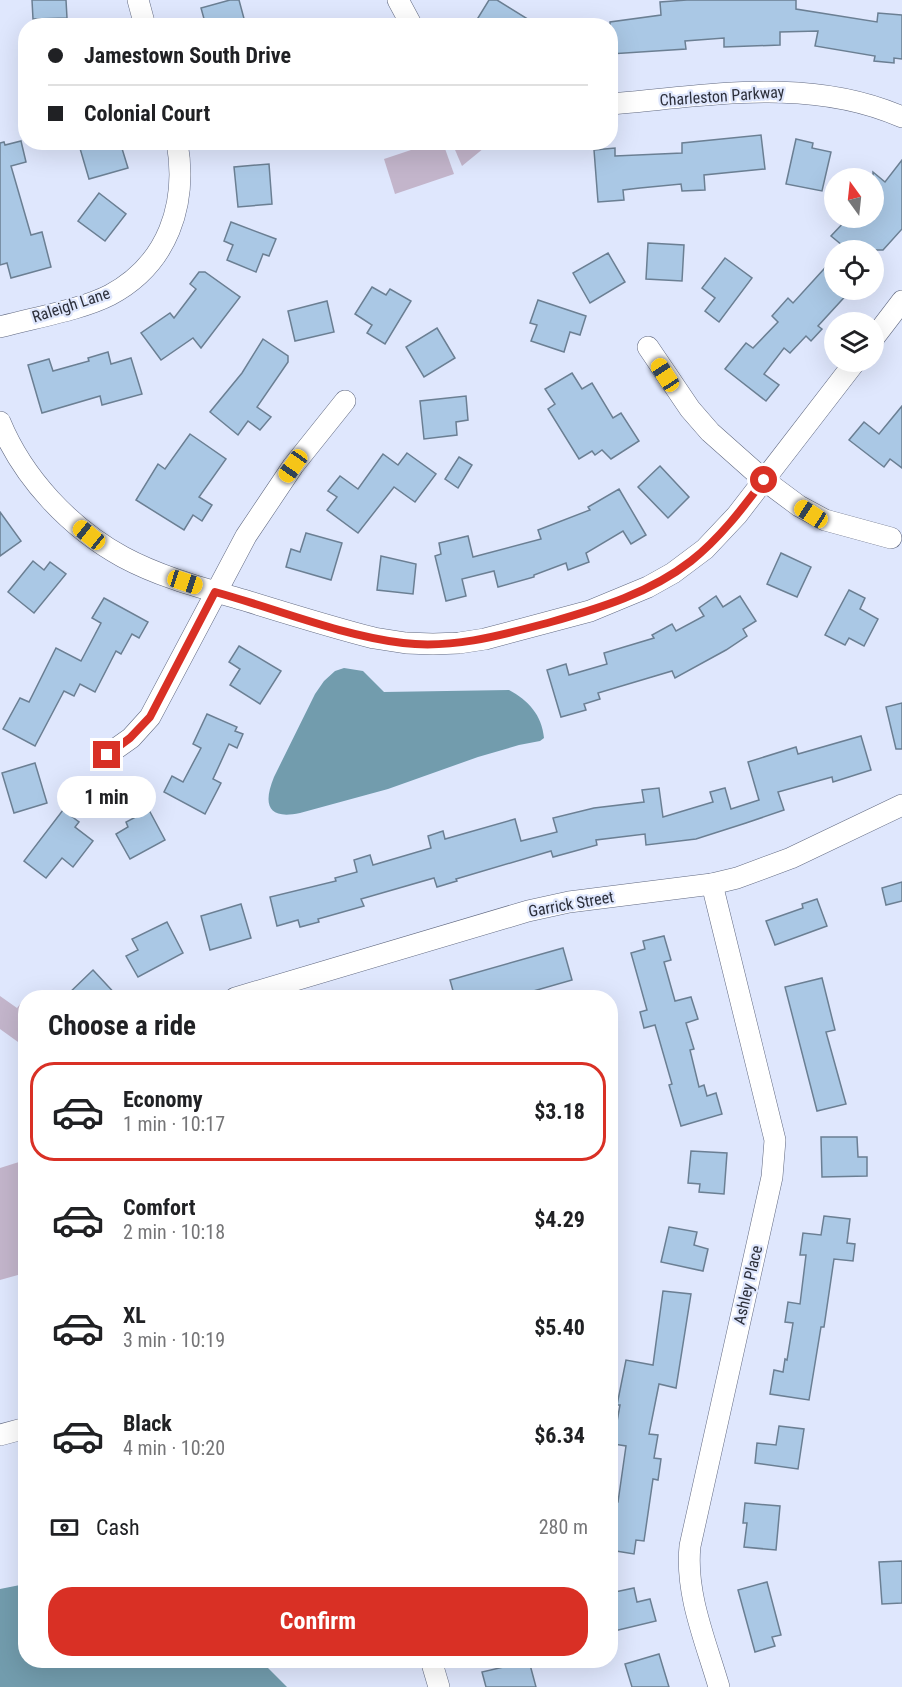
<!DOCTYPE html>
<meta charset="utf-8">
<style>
:root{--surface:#fff;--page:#f6f6f6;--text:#202124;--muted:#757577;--line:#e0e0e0;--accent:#d93025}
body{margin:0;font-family:"Roboto Condensed",sans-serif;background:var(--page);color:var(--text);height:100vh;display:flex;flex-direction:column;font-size:22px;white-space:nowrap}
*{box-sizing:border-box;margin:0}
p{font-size:20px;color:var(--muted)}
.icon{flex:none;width:33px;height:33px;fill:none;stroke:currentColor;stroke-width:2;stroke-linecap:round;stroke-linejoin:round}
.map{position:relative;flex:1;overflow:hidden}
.panel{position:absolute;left:18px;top:990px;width:600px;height:678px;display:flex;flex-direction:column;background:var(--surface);border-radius:24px;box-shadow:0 6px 24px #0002}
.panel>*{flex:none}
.hud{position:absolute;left:18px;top:18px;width:600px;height:132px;border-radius:24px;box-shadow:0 6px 24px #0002;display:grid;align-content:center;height:132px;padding:0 30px;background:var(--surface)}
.needle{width:39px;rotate:345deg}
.controls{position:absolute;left:824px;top:168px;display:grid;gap:12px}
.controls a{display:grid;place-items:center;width:60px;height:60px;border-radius:50%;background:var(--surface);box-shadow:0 6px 24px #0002;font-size:30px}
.end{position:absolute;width:27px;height:27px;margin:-14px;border:8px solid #d93025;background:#fff;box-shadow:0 0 0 3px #fff}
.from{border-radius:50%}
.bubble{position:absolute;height:42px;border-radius:21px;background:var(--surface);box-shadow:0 6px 24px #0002;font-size:20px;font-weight:700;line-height:42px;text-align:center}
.car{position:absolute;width:18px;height:36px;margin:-18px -9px;border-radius:8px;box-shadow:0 0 4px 2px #0007;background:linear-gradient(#f5c518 24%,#345 0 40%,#f5c518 0 76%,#345 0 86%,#f5c518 0)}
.hud b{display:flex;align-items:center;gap:21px;height:57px;font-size:22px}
.hud b+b{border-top:2px solid var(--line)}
.hud i{width:15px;height:15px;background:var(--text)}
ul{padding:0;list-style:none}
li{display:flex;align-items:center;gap:18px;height:99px;margin:0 12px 9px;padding:0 18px;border:3px solid transparent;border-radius:24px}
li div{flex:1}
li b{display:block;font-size:22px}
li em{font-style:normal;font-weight:700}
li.on{border-color:var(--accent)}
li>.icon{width:54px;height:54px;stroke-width:1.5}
h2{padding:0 30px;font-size:27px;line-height:72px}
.pay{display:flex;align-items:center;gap:15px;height:66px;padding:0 30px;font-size:22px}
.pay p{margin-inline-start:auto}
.primary-button{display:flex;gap:12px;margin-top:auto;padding:12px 30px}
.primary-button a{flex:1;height:69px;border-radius:24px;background:var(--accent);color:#fff;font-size:24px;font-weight:700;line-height:69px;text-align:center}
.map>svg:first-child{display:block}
.green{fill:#c3b5cb}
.water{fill:#729cad}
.building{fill:#aac8e5;stroke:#6b7f93;stroke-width:1.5}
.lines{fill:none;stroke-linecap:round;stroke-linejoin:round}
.minor-casing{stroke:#616981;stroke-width:22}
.minor{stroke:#fff;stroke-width:21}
.route{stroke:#d93025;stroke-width:8}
.labels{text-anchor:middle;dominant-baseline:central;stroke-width:4.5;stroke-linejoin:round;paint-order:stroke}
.street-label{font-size:16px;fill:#2c2f3a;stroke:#dfe7fd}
</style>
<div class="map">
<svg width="902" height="1687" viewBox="0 0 902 1687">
<rect width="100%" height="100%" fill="#dfe7fd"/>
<!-- green -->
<g class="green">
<path d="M435,142L443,143L454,174L395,194L384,159Z"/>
<path d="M452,143H482L484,148L462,166Z"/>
<path d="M0,996L17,1008L21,1003L25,1006V1047L0,1029Z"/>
<path d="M19,1162L25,1185V1273L0,1280V1168Z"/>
</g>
<!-- water -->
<g class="water">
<path d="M344,668L363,671L384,692L509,690C528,700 542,715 544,738L540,741L519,745L478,757L388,789L300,813C267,820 263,804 274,777L315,694L324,681L335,671Z"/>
<path d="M25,1584L26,1660L261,1661L287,1687H0V1589Z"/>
</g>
<!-- building -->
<g class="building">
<path d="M32,0H66L67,18L33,19Z"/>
<path d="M230,0H239L246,26H206L201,8Z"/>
<path d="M489,0H497L539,26H473Z"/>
<path d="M687,0H796V9L877,22L878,13L902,15V59L894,58V63L874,61L875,56L815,46L818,31L780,32V45L724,47V38L685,41L686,49L610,54V22L661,15L660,2Z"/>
<path d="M761,135L765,169L704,175L705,190L682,191L681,184L640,188L623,190L624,200L598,202L594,150L615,148V156L682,153V143Z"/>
<path d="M796,139L813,143L812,148L831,152L822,191L786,184Z"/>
<path d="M21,141L26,162L11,166L31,235L42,232L51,267L11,278L7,263L0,265V143L4,142L5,145Z"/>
<path d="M88,142H120L128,168L89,179L79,145Z"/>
<path d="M902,160V229L883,250H848L831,236L848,218H873V172L885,182Z"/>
<path d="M269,164L272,204L238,207L234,167Z"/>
<path d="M99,193L126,214L105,241L78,221Z"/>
<path d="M231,222L276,239L269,256L263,254L256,272L227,260L233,245L224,241Z"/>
<path d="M648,243L684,245L682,281L646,279Z"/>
<path d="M608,253L625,282L590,303L573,273Z"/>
<path d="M725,258L752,278L719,322L705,311L715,298L702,288Z"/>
<path d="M834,258V290H851L818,326L822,329L811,341L806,336L790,353L784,348L764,374L779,385L766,401L725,369L746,343L753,348L778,322L772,316L788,298L793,303Z"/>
<path d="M199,272H205L240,297L201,348L193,338L161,360L141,333L170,313L174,318L196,289L190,284Z"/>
<path d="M372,287L386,295L390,289L411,301L385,344L367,333L372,325L355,314Z"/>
<path d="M538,300L586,316L580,335L570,332L564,352L531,341L537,325L530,323Z"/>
<path d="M327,301L334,332L295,341L288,311Z"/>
<path d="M437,328L455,358L424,377L406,347Z"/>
<path d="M263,339L288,356V362L257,407L271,417L260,430L248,421L238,435L210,412L242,373Z"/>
<path d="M108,352L111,364L131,358L142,394L102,405L100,396L42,413L28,365L49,359L53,371L89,361L88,358Z"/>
<path d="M572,373L582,389L592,383L613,418L621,413L639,441L611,459L602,450L595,455L592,451L579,459L548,409L555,404L545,389Z"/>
<path d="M466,396L468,420L456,422L457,435L424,439L420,401Z"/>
<path d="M902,406V468L890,459L884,467L849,440L864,422L879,434Z"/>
<path d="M190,434L226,459L199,497L212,505L202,521L193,515L184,530L136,500L158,464L165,469Z"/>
<path d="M407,453L436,474L415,502L394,487L358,533L327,510L337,497L328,491L340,476L358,489L383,454L398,465Z"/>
<path d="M459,457L472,465L458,488L445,479Z"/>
<path d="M660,466L689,497L668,518L638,487Z"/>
<path d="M619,489L646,535L631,544L623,531L586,553L589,562L568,570L566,563L534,575V577L498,587L494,571L462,579L466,596L446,601L435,556L441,554L439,543L468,536L473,557L541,539L538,530L590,510L588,507Z"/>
<path d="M0,512L21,541L0,556Z"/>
<path d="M306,533L342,543L331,580L286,567L291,549L300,552Z"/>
<path d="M781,553L811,567L797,597L767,584Z"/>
<path d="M381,556L416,564L413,594L377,590Z"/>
<path d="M33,561L44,570L50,562L66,574L34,613L8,592Z"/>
<path d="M849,590L865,598L860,609L878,619L864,646L849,638L845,645L825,635Z"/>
<path d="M716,596L723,607L740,596L756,621L743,629L747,636L726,650L675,678L672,671L598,693L600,699L584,704L586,710L561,717L547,670L566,664L569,675L607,664L604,653L654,638L652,635L672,624L676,631L704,616L699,608Z"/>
<path d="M104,598L148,622L139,638L132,634L121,654L116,651L95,692L80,684L74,696L64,691L35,746L3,729L20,698L29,702L56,648L81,661L101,623L92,618Z"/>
<path d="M239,646L281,671L260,704L230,685L240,669L229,662Z"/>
<path d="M902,703V749H896L886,707Z"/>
<path d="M207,714L237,727L235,731L243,734L237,748L229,744L213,779L221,783L205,814L164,792L172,776L183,782L201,748L193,744Z"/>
<path d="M861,736L871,770L833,782L832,777L778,792L784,810L746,823L696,839L646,845L645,834L596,840L597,845L553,857L551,851L456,879L457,881L437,887L434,878L361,899L364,906L318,919L319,922L300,927L298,920L277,926L270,897L336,881L335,878L357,872L354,860L370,855L373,865L431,848L428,836L443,831L445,839L515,819L521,841L557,832L553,818L594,808L644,802L642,790L659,788L663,817L713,802L710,792L725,788L731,809L759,800L748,762L796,747L798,754Z"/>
<path d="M35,763L47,803L14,813L2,773Z"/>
<path d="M63,810L79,822L75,827L93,841L73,867L62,858L46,878L24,861Z"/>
<path d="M149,810L165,840L130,859L116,834L128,827L126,822Z"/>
<path d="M902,882V901L886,905L882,888Z"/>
<path d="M817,899L827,926L775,945L766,921L803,908L802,904Z"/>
<path d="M241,904L251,938L210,950L201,916Z"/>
<path d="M167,922L183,953L138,977L126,956L138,950L132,939Z"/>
<path d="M664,936L671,960L664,962L675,1001L691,997L698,1019L686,1023L694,1049L690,1050L699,1087L704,1085L707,1096L716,1093L722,1114L681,1126L669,1085L672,1084L655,1025L644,1028L640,1012L647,1010L631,953L645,949L643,941Z"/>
<path d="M563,948L572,980L509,998H455L450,980Z"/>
<path d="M93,970L119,998H64Z"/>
<path d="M822,978L835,1030L826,1032L846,1104L817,1111L785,987Z"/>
<path d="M821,1137H857L858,1157H867V1176L822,1177Z"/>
<path d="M691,1151L727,1153L724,1194L699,1192L700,1184L688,1183Z"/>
<path d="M824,1216L850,1219L847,1243L855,1244L853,1261L834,1259L824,1327H821L809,1400L770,1394L774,1370L783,1372L785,1359L787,1360L793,1323L785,1322L788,1302L800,1304L806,1255H800L803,1233L821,1235Z"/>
<path d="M669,1227L697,1232L694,1245L708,1249L703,1271L661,1262Z"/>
<path d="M663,1291L691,1294L676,1388L659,1384L649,1434L658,1435L654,1458L661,1459L658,1480L653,1479L644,1541L636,1540L634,1554L610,1550V1501L618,1502L626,1446L613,1444L620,1405H617L626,1360L653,1365Z"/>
<path d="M779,1426L804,1429L798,1469L755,1463L757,1443L776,1445Z"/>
<path d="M745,1503L780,1506L776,1550L744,1547L747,1523H743Z"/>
<path d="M902,1561V1603L882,1604L879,1562Z"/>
<path d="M767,1582L781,1635L772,1637L775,1646L755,1652L738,1590Z"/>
<path d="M634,1588L637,1602L650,1599L656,1621L610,1632V1593Z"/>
<path d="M659,1654L669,1687H632L625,1664Z"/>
<path d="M529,1661L536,1687H486L482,1672Z"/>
</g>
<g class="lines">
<!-- minor casing -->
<g class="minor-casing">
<g id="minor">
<path d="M138,0L145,26"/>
<path d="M398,0L412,26"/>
<path d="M610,104C708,96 809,76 902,117"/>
<path d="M0,327C32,318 81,310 110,295C168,264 188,204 177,142"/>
<path d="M873,339L902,301"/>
<path d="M648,347L690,409L710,432L764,480L799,506L825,520L891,538"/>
<path d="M0,422C23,478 70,528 123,557C162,578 206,589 247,601C289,614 331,627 374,638L406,643L433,644L459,643L485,639L590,611L648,587L673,573L705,549L737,515L855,362"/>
<path d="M107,755L131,738L150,717L246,536L293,466L345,401"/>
<path d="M712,884L775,1140L772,1177L690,1546C685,1594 706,1642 719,1687"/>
<path d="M235,998L528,911L569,902L712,884L737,878L791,858L902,805"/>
<path d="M0,1435L26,1428"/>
<path d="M431,1660L439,1687"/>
</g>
</g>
<!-- minor -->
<use href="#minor" class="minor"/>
</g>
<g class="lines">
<!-- route -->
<path class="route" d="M107,755L130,738L150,717L215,592C277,609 339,635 403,643C454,649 502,635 551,622C600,608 650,593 691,561C720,538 742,509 764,480"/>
</g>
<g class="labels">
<!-- street labels -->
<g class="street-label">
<text transform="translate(722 96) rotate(-4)">Charleston Parkway</text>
<text transform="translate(71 305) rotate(-18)">Raleigh Lane</text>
<text transform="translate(571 904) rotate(-10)">Garrick Street</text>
<text transform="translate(748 1285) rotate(-77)">Ashley Place</text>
</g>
</g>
</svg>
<div class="controls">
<a><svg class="needle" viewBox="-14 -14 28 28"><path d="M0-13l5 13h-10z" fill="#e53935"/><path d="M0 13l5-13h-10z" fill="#757577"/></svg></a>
<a><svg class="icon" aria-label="locate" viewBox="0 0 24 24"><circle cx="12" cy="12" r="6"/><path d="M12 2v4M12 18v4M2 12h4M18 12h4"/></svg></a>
<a><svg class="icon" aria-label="layers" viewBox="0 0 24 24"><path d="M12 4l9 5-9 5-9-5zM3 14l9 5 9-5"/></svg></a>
</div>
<i class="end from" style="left:764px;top:480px"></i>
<i class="end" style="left:107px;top:755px"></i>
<div class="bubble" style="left:57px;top:776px;width:99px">1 min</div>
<i class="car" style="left:665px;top:375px;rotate:327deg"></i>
<i class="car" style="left:293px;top:466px;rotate:215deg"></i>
<i class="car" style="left:811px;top:514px;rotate:303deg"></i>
<i class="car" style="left:89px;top:535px;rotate:309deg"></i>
<i class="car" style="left:185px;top:582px;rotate:108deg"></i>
<div class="hud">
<b><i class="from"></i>Jamestown South Drive</b>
<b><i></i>Colonial Court</b>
</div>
<section class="panel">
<h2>Choose a ride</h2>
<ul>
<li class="on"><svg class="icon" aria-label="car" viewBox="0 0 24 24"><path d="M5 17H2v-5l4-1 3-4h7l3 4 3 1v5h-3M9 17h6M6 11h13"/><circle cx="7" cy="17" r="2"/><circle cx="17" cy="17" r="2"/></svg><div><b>Economy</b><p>1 min · 10:17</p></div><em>$3.18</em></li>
<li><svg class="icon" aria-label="car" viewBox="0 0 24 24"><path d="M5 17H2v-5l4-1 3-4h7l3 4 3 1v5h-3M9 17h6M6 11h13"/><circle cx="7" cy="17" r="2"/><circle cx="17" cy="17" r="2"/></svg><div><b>Comfort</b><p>2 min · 10:18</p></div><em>$4.29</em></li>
<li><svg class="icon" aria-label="car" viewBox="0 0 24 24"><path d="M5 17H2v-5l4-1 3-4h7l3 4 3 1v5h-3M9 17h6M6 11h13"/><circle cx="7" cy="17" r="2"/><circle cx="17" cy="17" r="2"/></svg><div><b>XL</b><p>3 min · 10:19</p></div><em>$5.40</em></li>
<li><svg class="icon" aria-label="car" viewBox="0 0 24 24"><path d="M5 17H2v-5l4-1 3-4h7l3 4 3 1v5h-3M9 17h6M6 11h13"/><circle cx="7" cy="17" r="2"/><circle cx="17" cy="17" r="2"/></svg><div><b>Black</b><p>4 min · 10:20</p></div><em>$6.34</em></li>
</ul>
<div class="pay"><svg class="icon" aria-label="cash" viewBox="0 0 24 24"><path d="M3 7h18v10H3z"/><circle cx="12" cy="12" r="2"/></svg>Cash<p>280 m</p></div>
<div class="primary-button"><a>Confirm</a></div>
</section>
</div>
